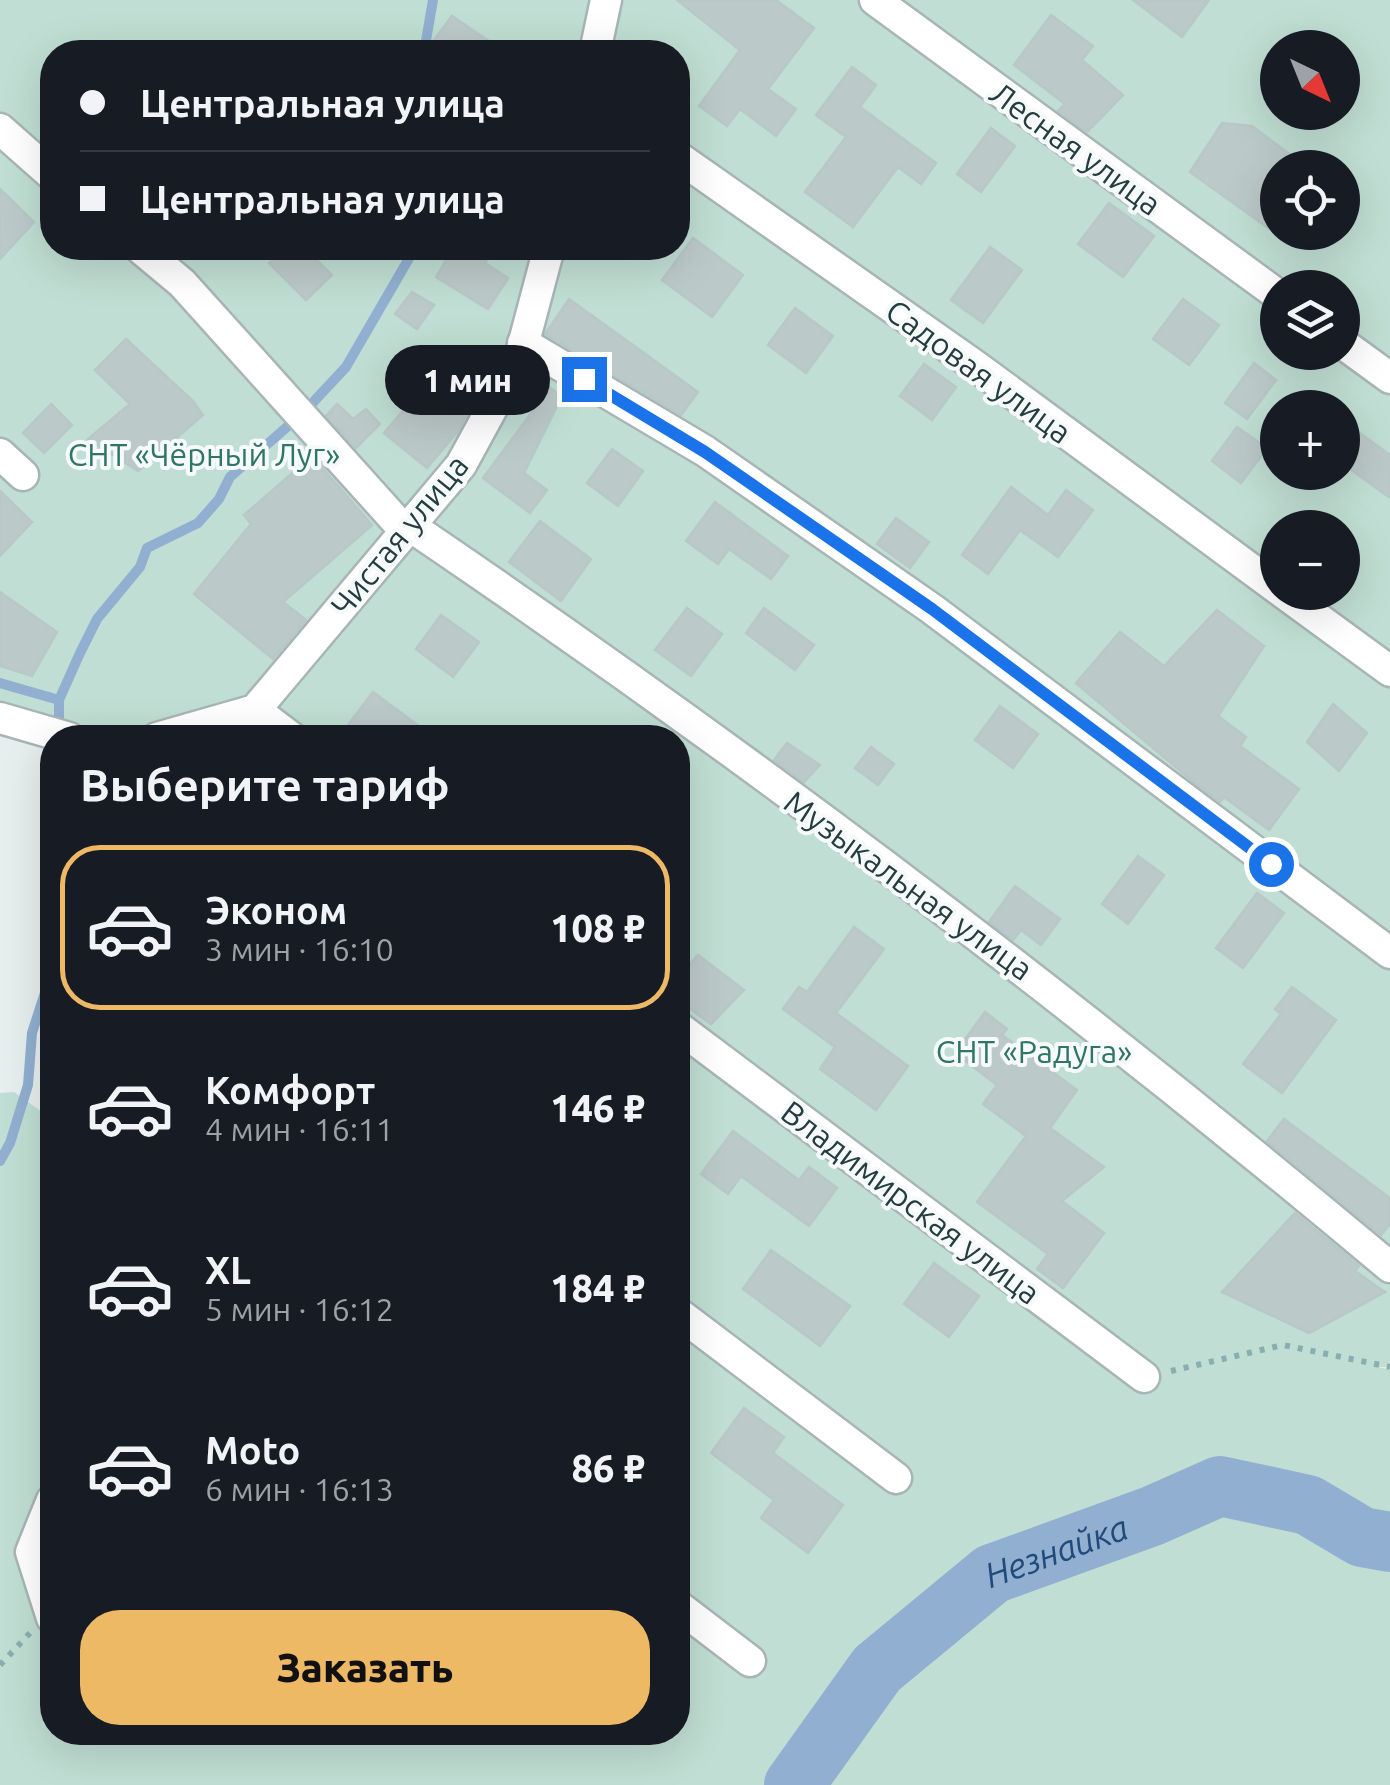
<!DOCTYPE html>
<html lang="ru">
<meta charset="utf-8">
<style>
:root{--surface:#171b24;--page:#242831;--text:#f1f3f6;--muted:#9ea1a6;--line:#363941;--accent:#edb965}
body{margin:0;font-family:Ubuntu,sans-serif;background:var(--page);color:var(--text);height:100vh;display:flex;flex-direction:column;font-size:38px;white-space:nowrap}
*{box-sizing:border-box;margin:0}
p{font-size:32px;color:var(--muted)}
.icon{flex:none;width:55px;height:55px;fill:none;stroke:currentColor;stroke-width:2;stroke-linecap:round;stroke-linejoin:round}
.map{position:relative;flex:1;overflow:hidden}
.drawer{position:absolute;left:40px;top:725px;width:650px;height:1020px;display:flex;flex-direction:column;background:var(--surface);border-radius:40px;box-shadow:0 10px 40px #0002}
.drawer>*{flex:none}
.banner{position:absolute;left:40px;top:40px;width:650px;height:220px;border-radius:40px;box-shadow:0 10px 40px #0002;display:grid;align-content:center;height:220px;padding:0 40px;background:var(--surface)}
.needle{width:65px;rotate:137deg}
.fabs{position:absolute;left:1260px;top:30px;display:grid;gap:20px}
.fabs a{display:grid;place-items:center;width:100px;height:100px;border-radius:50%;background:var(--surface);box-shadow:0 10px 40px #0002;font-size:50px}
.end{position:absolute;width:45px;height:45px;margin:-22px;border:12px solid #1a73e8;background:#fff;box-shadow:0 0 0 5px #fff}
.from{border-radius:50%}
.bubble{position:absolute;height:70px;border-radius:35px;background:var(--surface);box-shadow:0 10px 40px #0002;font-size:32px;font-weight:800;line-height:70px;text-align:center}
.banner b{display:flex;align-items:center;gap:35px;height:95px;font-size:38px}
.banner b+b{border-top:2px solid var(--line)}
.banner i{width:25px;height:25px;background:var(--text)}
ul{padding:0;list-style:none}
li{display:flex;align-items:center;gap:30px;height:165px;margin:0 20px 15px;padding:0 20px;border:5px solid transparent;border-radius:40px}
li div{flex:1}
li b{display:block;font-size:38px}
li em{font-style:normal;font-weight:800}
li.active{border-color:var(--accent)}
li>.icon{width:90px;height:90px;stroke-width:1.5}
h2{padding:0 40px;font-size:45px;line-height:120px}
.action{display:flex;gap:20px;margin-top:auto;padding:20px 40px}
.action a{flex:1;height:115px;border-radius:40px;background:var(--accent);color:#111;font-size:40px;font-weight:800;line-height:115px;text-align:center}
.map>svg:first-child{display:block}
.green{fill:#c0ded3;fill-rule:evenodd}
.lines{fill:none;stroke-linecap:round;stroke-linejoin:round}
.stream{stroke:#91afd0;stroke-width:10}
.river{stroke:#91afd0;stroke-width:60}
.building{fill:#bbc9c8;stroke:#b8c8c7;stroke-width:2.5}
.minor-casing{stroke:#a8b5b6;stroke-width:35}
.path{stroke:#88aeb0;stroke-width:6;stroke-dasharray:5 8;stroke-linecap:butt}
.minor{stroke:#fff;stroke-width:30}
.route{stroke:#1a73e8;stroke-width:12}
.labels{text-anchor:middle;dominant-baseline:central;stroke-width:8;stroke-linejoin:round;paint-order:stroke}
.street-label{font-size:32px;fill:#253d40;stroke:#f7fafa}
.park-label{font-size:32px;fill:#307665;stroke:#f7fafa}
.water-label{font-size:35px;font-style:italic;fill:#214a7a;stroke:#f7fafa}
</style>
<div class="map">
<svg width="1390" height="1785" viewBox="0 0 1390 1785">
<rect width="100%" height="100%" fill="#e6eeee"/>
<!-- green -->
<path class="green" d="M0,0H1390V1367H1378L1390,1370V1785H0V1093L14,1092L52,1119V1732H678V738H67L0,720ZM1278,48H1342V112H1278ZM52,52H678V248H52ZM1278,168H1342V232H1278ZM1278,288H1342V352H1278ZM1278,408H1342V472H1278ZM1278,528H1342V592H1278Z"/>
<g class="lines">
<!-- stream -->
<g class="stream">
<path d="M424,52L433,0"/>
<path d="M0,683L59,700"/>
<path d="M59,730V700L80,653L97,619L140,567L147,548L198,523L219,499L230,477L304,412L346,367L415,248"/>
<path d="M0,1161L10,1143L28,1085L32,1033L52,971"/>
</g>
<!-- river -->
<path class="river" id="s1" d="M794,1785L877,1669L992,1574L1152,1516L1220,1486L1308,1505L1362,1537L1390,1542"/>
</g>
<!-- building -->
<g class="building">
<path d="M677,0H776L814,28L768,89L796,109L776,136L740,109L727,126L699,106L740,50Z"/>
<path d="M1133,0H1209L1182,37Z"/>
<path d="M1051,15L1093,46L1082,60L1123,95L1087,132L1058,111L1065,104L1014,65Z"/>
<path d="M452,16L505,52H425Z"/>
<path d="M852,67L876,85L860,107L936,163L921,184L898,167L853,227L805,192L846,137L816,115Z"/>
<path d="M1222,123L1252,126L1308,168H1278V235L1190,172Z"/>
<path d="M991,128L1015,146L981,192L957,174Z"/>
<path d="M0,189L34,222L0,259Z"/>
<path d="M1109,203L1154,236L1123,277L1078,244Z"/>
<path d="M693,238L743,275L712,317L662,280Z"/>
<path d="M990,247L1022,270L983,323L951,300Z"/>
<path d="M284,248H304L332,275L306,300L269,263Z"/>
<path d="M453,248H494L485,263L508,278L488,309L436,277Z"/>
<path d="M412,292L434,305L417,329L395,314Z"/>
<path d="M569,299L698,392L681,415L545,334Z"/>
<path d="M1183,299L1219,325L1189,365L1153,339Z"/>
<path d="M795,308L833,336L806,373L768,345Z"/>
<path d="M126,339L193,401L203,415L138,471L88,439L130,404L95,370Z"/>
<path d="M405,349L457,380L470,351L496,362L458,431L427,468L384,433L418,393L389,376Z"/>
<path d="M1254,363L1276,380L1247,419L1225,403Z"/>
<path d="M924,364L956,387L932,420L900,396Z"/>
<path d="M550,388L562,396L524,473L547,490L530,513L483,478Z"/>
<path d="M51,404L72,425L44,453L23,433Z"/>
<path d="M337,404L353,419L366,409L380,424L356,448L326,416Z"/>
<path d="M1342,420L1390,455V498L1342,463Z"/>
<path d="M1237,427L1267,448L1241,483L1212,461Z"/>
<path d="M612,449L643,471L618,506L587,483Z"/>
<path d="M312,456L372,525L283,602L306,620L273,659L194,594L251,524L244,515Z"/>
<path d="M1011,487L1048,515L1066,490L1093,510L1058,557L1020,530L988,574L962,555Z"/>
<path d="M0,491L32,522L0,556Z"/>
<path d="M715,502L788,556L771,579L729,549L718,564L686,541Z"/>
<path d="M896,518L929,542L910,568L877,544Z"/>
<path d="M540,521L591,559L561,601L509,562Z"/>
<path d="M0,592L57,632L32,676L0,666Z"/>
<path d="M687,608L722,634L691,676L655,650Z"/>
<path d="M764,608L814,645L795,670L746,633Z"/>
<path d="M1217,610L1264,646L1218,716L1246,737L1240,746L1299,789L1269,830L1224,797L1220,802L1191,780L1076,683L1120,632L1164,666Z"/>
<path d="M441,615L479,642L453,677L416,649Z"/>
<path d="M373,692L435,738H365L348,725Z"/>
<path d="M1333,704L1367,733L1339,771L1307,742Z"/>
<path d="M1000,706L1038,734L1013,768L975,740Z"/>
<path d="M787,743L820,765L804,782L774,760Z"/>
<path d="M871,747L894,764L878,785L855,768Z"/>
<path d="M1138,856L1164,875L1128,924L1102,904Z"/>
<path d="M1015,886L1060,919L1041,945L1021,930L1013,940L989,922Z"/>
<path d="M1257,893L1284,913L1243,968L1216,948Z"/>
<path d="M854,927L884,949L836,1013L908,1066L876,1110L820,1069L835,1047L783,1009L799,987L807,992Z"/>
<path d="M698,955L744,990L711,1024L678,1000V977Z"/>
<path d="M1292,987L1336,1020L1282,1093L1243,1064L1281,1014L1275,1009Z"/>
<path d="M985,1012L1007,1029L1002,1035L1077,1090L1050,1128L1104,1167L1062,1201L1104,1233L1063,1288L1037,1269L1048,1254L977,1202L1026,1136L983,1104L997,1085L955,1053Z"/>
<path d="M1284,1119L1390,1198V1224L1381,1235L1267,1141Z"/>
<path d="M733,1131L799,1180L809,1167L837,1188L809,1226L741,1176L728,1194L701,1174Z"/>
<path d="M1295,1213L1359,1266L1355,1271L1385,1292L1309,1333L1222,1292Z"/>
<path d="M771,1250L850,1306L820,1346L743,1289Z"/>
<path d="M934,1263L979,1296L949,1337L904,1304Z"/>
<path d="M744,1408L784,1437L773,1453L843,1505L808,1553L761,1518L774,1500L711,1453Z"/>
</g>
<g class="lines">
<!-- minor casing -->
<g class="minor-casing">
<g id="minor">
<path d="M875,0L1278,295"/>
<path d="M595,52L606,0"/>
<path d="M0,129L52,175"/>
<path d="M678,157L977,367L1278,589"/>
<path d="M140,248L182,283L397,522L410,526C749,756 1076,1004 1390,1267"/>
<path d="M523,343L705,451L932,609L1390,953"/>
<path d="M1342,343L1390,378"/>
<path d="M0,454L23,475"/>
<path d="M1282,592L1390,671"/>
<path d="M255,710L292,738"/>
<path d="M0,718L69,738"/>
<path d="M157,738L255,710L461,465L520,357L549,248"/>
<path d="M678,1027L1144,1377"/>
<path d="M678,1313L896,1478"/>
<path d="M52,1500L31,1552L52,1618"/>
<path d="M678,1606L750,1661"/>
</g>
</g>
<!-- path -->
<g class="path">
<path d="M1171,1371L1283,1345L1390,1367"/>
<path d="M0,1665L30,1633"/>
</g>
<!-- minor -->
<use href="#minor" class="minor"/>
</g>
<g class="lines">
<!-- route -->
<path class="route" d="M584,379L705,452L932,609L1271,864"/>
</g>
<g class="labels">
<!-- street labels -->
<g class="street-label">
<text transform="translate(1076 148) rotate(36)">Лесная улица</text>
<text transform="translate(979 371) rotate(36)">Садовая улица</text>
<text transform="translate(399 535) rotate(-51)">Чистая улица</text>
<text transform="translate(909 885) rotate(36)">Музыкальная улица</text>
<text transform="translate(911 1202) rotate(37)">Владимирская улица</text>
</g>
<!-- park labels -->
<g class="park-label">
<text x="204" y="454">СНТ «Чёрный Луг»</text>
<text x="1034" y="1051">СНТ «Радуга»</text>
</g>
<!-- water labels -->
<g class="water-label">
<text stroke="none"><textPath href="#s1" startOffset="360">Незнайка</textPath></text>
</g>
</g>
</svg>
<div class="fabs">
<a><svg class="needle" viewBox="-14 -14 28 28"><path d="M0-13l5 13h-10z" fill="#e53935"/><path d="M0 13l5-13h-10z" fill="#9ea1a6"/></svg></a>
<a><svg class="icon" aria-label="locate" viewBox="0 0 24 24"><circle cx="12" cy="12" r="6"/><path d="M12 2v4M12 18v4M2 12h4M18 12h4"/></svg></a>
<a><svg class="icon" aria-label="layers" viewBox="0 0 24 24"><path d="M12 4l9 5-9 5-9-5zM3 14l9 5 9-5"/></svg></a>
<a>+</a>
<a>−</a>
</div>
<i class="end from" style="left:1271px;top:864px"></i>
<i class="end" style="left:584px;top:379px"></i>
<div class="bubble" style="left:385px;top:345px;width:165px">1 мин</div>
<div class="banner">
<b><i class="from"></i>Центральная улица</b>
<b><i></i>Центральная улица</b>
</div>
<section class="drawer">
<h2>Выберите тариф</h2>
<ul>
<li class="active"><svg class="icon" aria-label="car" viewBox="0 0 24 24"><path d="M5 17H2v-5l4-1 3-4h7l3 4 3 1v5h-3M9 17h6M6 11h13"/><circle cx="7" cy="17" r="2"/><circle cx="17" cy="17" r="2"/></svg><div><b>Эконом</b><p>3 мин · 16:10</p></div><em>108 ₽</em></li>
<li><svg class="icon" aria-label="car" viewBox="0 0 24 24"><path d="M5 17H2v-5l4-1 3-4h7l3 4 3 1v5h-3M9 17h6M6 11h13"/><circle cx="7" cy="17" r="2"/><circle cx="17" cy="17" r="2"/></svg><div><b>Комфорт</b><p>4 мин · 16:11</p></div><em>146 ₽</em></li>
<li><svg class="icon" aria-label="car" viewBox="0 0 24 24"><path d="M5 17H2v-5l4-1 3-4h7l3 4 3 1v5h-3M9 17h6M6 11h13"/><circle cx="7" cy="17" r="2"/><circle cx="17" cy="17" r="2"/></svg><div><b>XL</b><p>5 мин · 16:12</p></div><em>184 ₽</em></li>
<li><svg class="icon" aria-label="car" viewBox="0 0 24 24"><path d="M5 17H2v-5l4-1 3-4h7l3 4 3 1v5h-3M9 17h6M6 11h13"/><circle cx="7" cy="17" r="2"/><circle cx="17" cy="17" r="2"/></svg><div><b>Moto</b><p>6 мин · 16:13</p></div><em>86 ₽</em></li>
</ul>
<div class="action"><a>Заказать</a></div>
</section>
</div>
